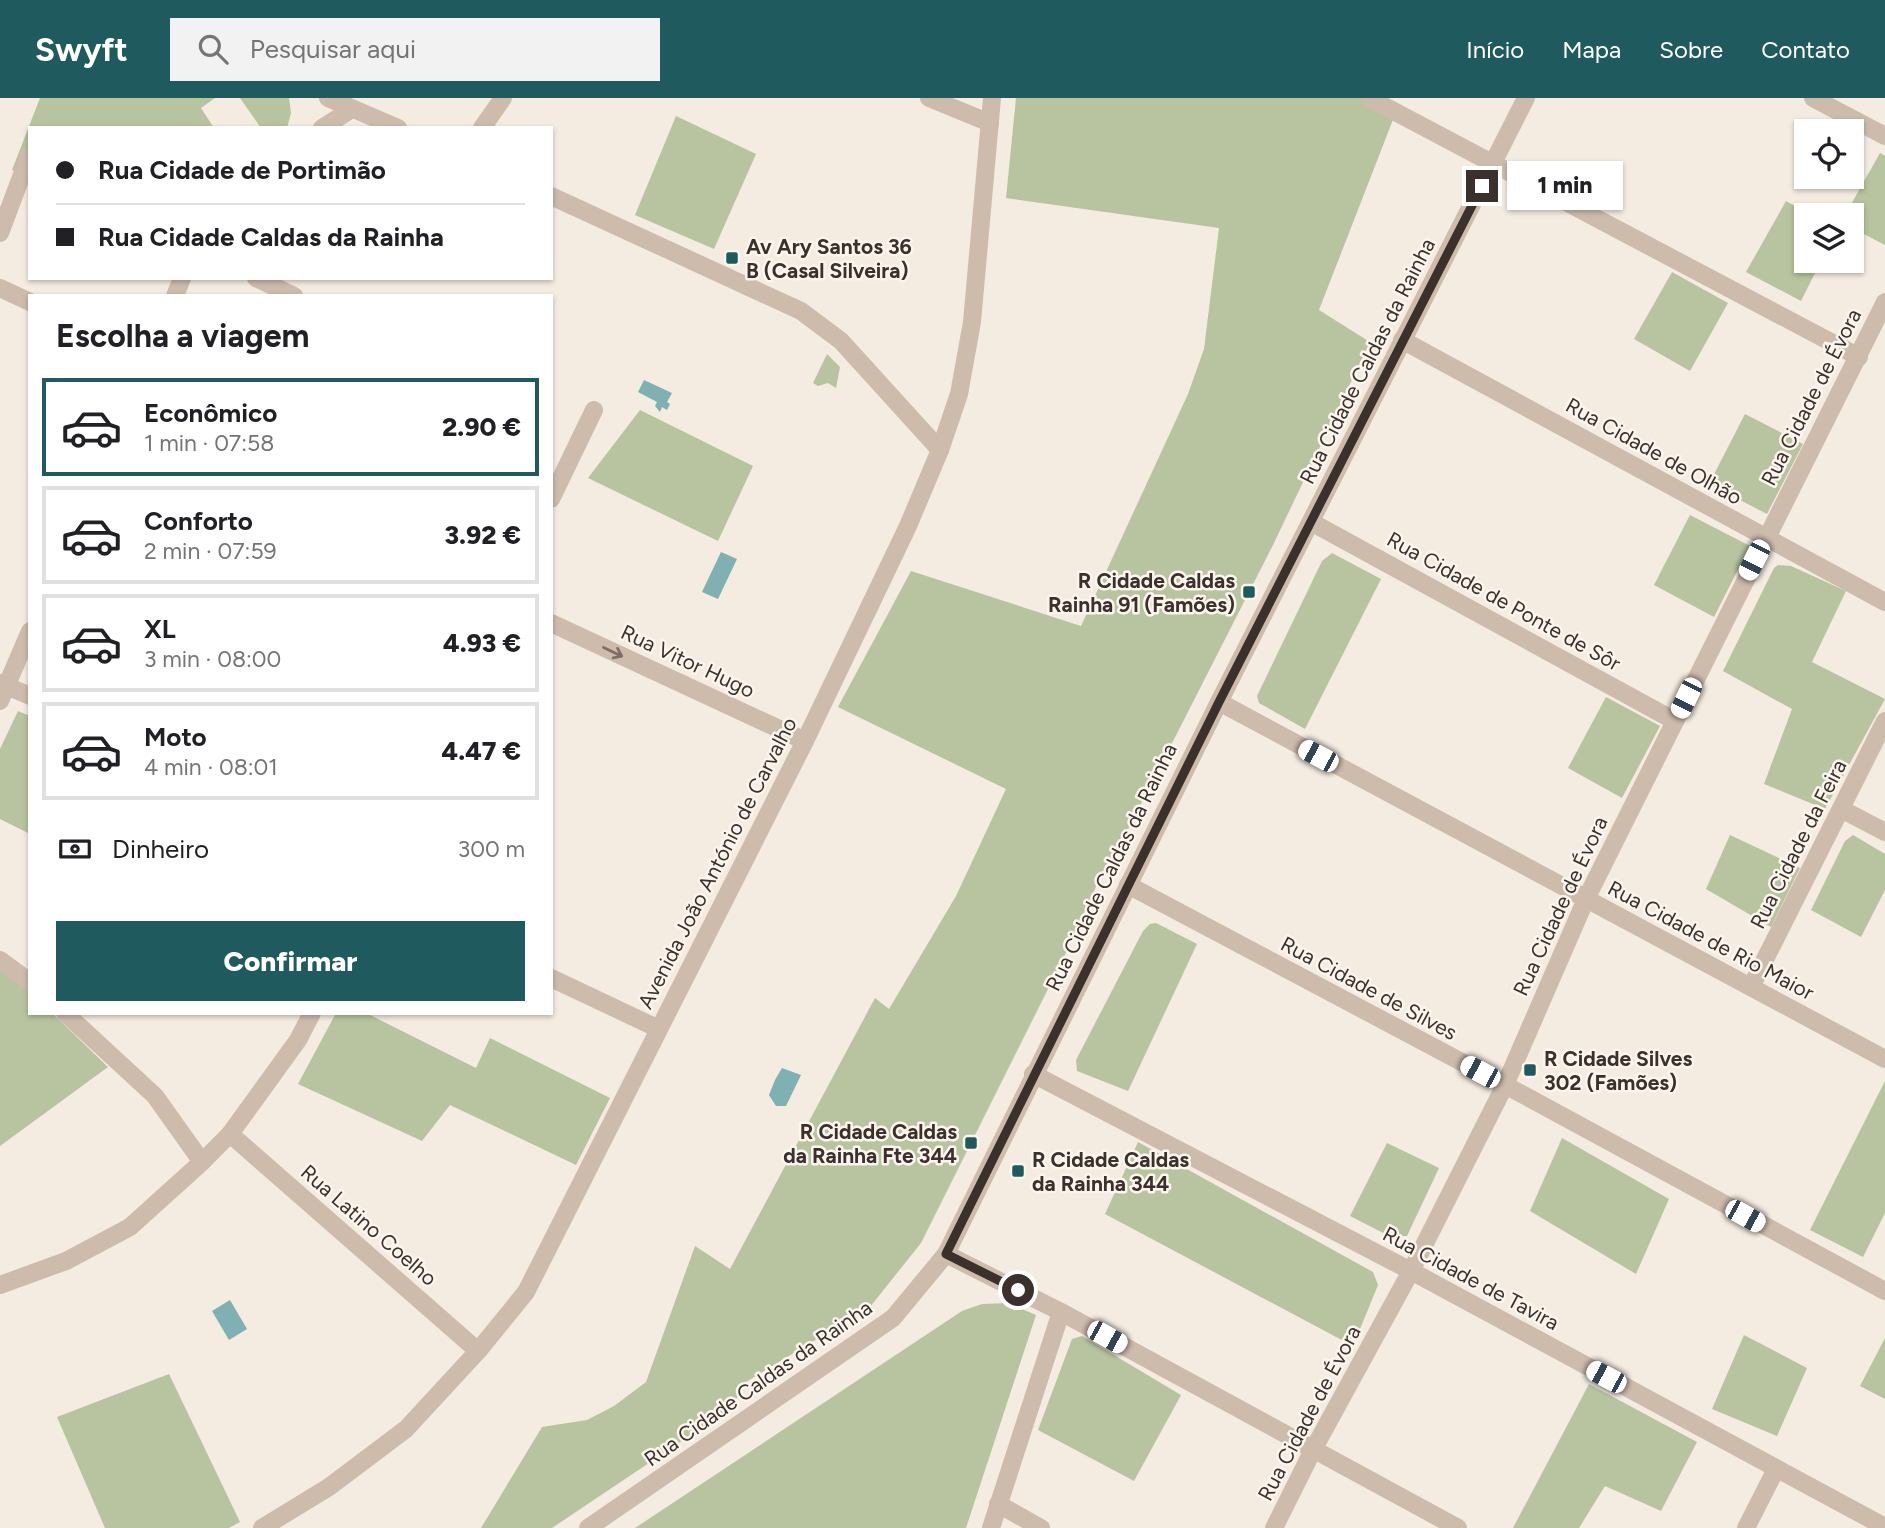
<!DOCTYPE html>
<html lang="pt">
<meta charset="utf-8">
<style>
:root{--surface:#fff;--page:#f2f2f2;--text:#202124;--muted:#757577;--line:#e0e0e0;--accent:#1f5a5e}
body{margin:0;font-family:Figtree,sans-serif;background:var(--page);color:var(--text);height:100vh;display:flex;flex-direction:column;font-size:26px;white-space:nowrap}
*{box-sizing:border-box;margin:0}
p{font-size:23px;color:var(--muted)}
.icon{flex:none;width:38px;height:38px;fill:none;stroke:currentColor;stroke-width:2;stroke-linecap:round;stroke-linejoin:round}
.map{position:relative;flex:1;overflow:hidden}
.drawer{position:absolute;left:28px;top:196px;width:525px;height:721px;display:flex;flex-direction:column;background:var(--surface);border-radius:0px;box-shadow:0 2px 5px #0004}
.drawer>*{flex:none}
.top-card{position:absolute;left:28px;top:28px;width:525px;height:154px;border-radius:0px;box-shadow:0 2px 5px #0004;display:grid;align-content:center;height:154px;padding:0 28px;background:var(--surface)}
.controls{position:absolute;left:1794px;top:21px;display:grid;gap:14px}
.controls a{display:grid;place-items:center;width:70px;height:70px;border-radius:0px;background:var(--surface);box-shadow:0 2px 5px #0004;font-size:35px}
.end{position:absolute;width:32px;height:32px;margin:-16px;border:9px solid #3b302b;background:#fff;box-shadow:0 0 0 4px #fff}
.from{border-radius:50%}
.bubble{position:absolute;height:49px;border-radius:0px;background:var(--surface);box-shadow:0 2px 5px #0004;font-size:23px;font-weight:800;line-height:49px;text-align:center}
.car{position:absolute;width:21px;height:42px;margin:-21px -10px;border-radius:9px;box-shadow:0 0 5px 2px #0007;background:linear-gradient(#fff 24%,#345 0 40%,#fff 0 76%,#345 0 86%,#fff 0)}
.top-card b{display:flex;align-items:center;gap:24px;height:66px;font-size:26px}
.top-card b+b{border-top:2px solid var(--line)}
.top-card i{width:18px;height:18px;background:var(--text)}
ul{padding:0;list-style:none}
li{display:flex;align-items:center;gap:21px;height:98px;margin:0 14px 10px;padding:0 14px;border:4px solid var(--line);border-radius:0px}
li div{flex:1}
li b{display:block;font-size:26px}
li em{font-style:normal;font-weight:800}
li.active{border-color:var(--accent)}
li>.icon{width:63px;height:63px;stroke-width:1.5}
h2{padding:0 28px;font-size:32px;line-height:84px}
.pay{display:flex;align-items:center;gap:18px;height:77px;padding:0 28px;font-size:26px}
.pay p{margin-inline-start:auto}
.primary-button{display:flex;gap:14px;margin-top:auto;padding:14px 28px}
.primary-button a{flex:1;height:80px;border-radius:0px;background:var(--accent);color:#fff;font-size:28px;font-weight:800;line-height:80px;text-align:center}
header{display:flex;align-items:center;gap:42px;box-sizing:border-box;height:98px;padding:0 35px;background:var(--accent);color:#fff}
header strong{font-size:33px}
nav{display:flex;gap:38px;margin-inline-start:auto;font-size:24px}
.search{width:490px;height:63px;background:var(--page);display:flex;align-items:center;gap:18px;box-sizing:border-box;padding:0 24px;border-radius:0px;color:var(--muted);font-size:26px}
.map>svg:first-child{display:block}
.green{fill:#b8c4a0}
.water{fill:#7fb0b2}
.lines{fill:none;stroke-linecap:round;stroke-linejoin:round}
.minor{stroke:#cdbbac;stroke-width:18}
.oneway{stroke:#7d6f65}
.route{stroke:#3b302b;stroke-width:9}
.poi-dot{fill:#1f5a5e;stroke:#fbf5ee;stroke-width:2.5}
.labels{text-anchor:middle;dominant-baseline:central;stroke-width:5;stroke-linejoin:round;paint-order:stroke}
.poi-label{font-size:21px;font-weight:bold;fill:#3b302b;stroke:#fbf5ee;text-anchor:start}
.street-label{font-size:21px;fill:#3b302b;stroke:#fbf5ee}
</style>
<header>
<strong>Swyft</strong>
<div class="search"><svg class="icon" aria-label="search" viewBox="0 0 24 24"><circle cx="10" cy="10" r="6"/><path d="M15 15l6 6"/></svg>Pesquisar aqui</div>
<nav><a>Início</a><a>Mapa</a><a>Sobre</a><a>Contato</a></nav>
</header>
<div class="map">
<svg width="1885" height="1430" viewBox="0 0 1885 1430">
<rect width="100%" height="100%" fill="#f4ebe1"/>
<!-- green -->
<g class="green">
<path d="M40,0H215L201,10L214,30H30V79L12,72Z"/>
<path d="M240,0H289L291,15L287,30H261Z"/>
<path d="M1016,0H1369L1396,14L1319,212L1370,244L1273,447L1111,765L1099,782L1063,861L921,1145L870,1209L746,1284L731,1310L552,1430H481L542,1329L587,1322L614,1308L646,1284L695,1148L730,1171L875,900L889,911L956,798L1006,691L838,609L911,473L1081,528L1188,296L1204,251L1219,130L1006,100Z"/>
<path d="M676,18L756,56L714,151L635,117Z"/>
<path d="M1880,55L1885,58V147L1852,130V117H1845Z"/>
<path d="M1786,103L1811,117H1806V163H1821L1801,203L1746,174Z"/>
<path d="M1672,174L1728,205L1690,273L1634,241Z"/>
<path d="M827,256L840,269L836,290L828,285L818,288L813,285Z"/>
<path d="M640,312L753,368L718,443L588,380Z"/>
<path d="M1745,316L1803,346L1767,416L1709,386Z"/>
<path d="M1690,417L1750,448L1714,519L1654,487Z"/>
<path d="M1332,455L1381,481L1305,631L1259,605L1257,598L1322,463Z"/>
<path d="M1778,467L1791,468L1846,493L1812,564L1885,601L1825,711L1764,686L1792,611L1723,573L1774,470Z"/>
<path d="M1606,599L1660,628L1622,700L1568,670Z"/>
<path d="M18,613L30,618V736L0,721V651Z"/>
<path d="M1730,737L1800,770L1771,829L1706,791Z"/>
<path d="M1853,737L1885,756V792L1861,839L1811,812L1845,743Z"/>
<path d="M1156,825L1197,846L1128,993L1077,973L1076,962L1143,833L1150,826Z"/>
<path d="M0,869L30,894V915H52L108,969L0,1048Z"/>
<path d="M336,915H366L476,970L490,940L610,1000L576,1067L450,1007L422,1043L298,986Z"/>
<path d="M1885,983V1115L1863,1159L1810,1132Z"/>
<path d="M1562,1040L1669,1101L1636,1176L1530,1113Z"/>
<path d="M1138,1044L1373,1174L1378,1187L1353,1248L1105,1116Z"/>
<path d="M1387,1045L1439,1070L1407,1138H1389L1350,1118Z"/>
<path d="M1008,1205L1036,1217L966,1430H635L962,1213L982,1206Z"/>
<path d="M1744,1237L1807,1270L1777,1338L1712,1311Z"/>
<path d="M1082,1238L1181,1297L1134,1383L1038,1332L1072,1241Z"/>
<path d="M1885,1240V1301L1860,1288Z"/>
<path d="M169,1276L240,1424L229,1430H105L57,1319Z"/>
<path d="M1589,1286L1697,1344L1661,1413L1605,1388L1579,1430H1513Z"/>
</g>
<!-- water -->
<g class="water">
<path d="M644,282L672,295L667,304L670,306L667,312L662,309L660,314L655,308L657,304L638,294Z"/>
<path d="M721,454L737,461L718,501L702,494Z"/>
<path d="M782,970L801,977L786,1008H776L769,997L775,982Z"/>
<path d="M230,1202L247,1231L229,1242L212,1213Z"/>
</g>
<g class="lines">
<!-- minor -->
<g class="minor">
<path d="M328,0L398,30"/>
<path d="M929,0L990,25"/>
<path d="M1369,0L1859,259"/>
<path d="M1813,0L1885,38"/>
<path d="M322,30L352,11"/>
<path d="M482,30L503,0"/>
<path d="M551,98L801,213L841,243L940,352"/>
<path d="M0,135L29,58"/>
<path d="M256,180L294,198"/>
<path d="M0,190L30,204"/>
<path d="M175,198L182,180"/>
<path d="M1402,242L1885,504"/>
<path d="M551,401L594,312"/>
<path d="M1311,424L1675,623"/>
<path d="M551,525L805,643"/>
<path d="M0,585L30,598"/>
<path d="M0,603L30,533"/>
<path d="M1219,604L1885,961"/>
<path d="M1841,711L1885,734"/>
<path d="M1128,787L1505,987L1885,1193"/>
<path d="M0,862L30,884"/>
<path d="M551,880L659,931"/>
<path d="M1751,889L1885,623"/>
<path d="M65,915L155,998L202,1064"/>
<path d="M1033,976L1411,1173L1885,1429"/>
<path d="M230,1036L478,1253"/>
<path d="M946,1156L1061,1214L1458,1430"/>
<path d="M0,1187L66,1163L130,1129L202,1064L230,1036L298,942L312,915"/>
<path d="M998,1406L1041,1430"/>
<path d="M262,1430L329,1389L406,1331L478,1253L526,1194L805,643L908,428L940,352L959,296L972,224L992,0"/>
<path d="M588,1430L893,1220L946,1156L1219,604L1526,0"/>
<path d="M991,1430L1061,1214"/>
<path d="M1274,1430L1313,1352L1411,1173L1505,987L1586,801L1885,204"/>
<path d="M1746,1430L1776,1371"/>
</g>
</g>
<!-- one-way arrows -->
<defs><path id="oneway-shaft" d="M-6 0H5M1.5-3L5.5 0L1.5 3" fill="none" stroke-width="1.6" stroke-linecap="round" stroke-linejoin="round" transform="scale(1.75)"/></defs>
<use class="oneway" href="#oneway-shaft" transform="translate(613 554) rotate(25)"/>
<g class="lines">
<!-- route -->
<path class="route" d="M1018,1192L946,1156L1219,604L1482,88"/>
</g>
<!-- markers -->
<g class="poi-dot">
<rect x="725" y="153" width="14" height="14" rx="3.5"/>
<rect x="1242" y="487" width="14" height="14" rx="3.5"/>
<rect x="1523" y="965" width="14" height="14" rx="3.5"/>
<rect x="964" y="1038" width="14" height="14" rx="3.5"/>
<rect x="1011" y="1066" width="14" height="14" rx="3.5"/>
</g>
<g class="labels">
<!-- poi labels -->
<g class="poi-label">
<text x="746" y="148">Av Ary Santos 36<tspan x="746" dy="24">B (Casal Silveira)</tspan></text>
<text x="1235" y="482" text-anchor="end">R Cidade Caldas<tspan x="1235" dy="24">Rainha 91 (Famões)</tspan></text>
<text x="1544" y="960">R Cidade Silves<tspan x="1544" dy="24">302 (Famões)</tspan></text>
<text x="957" y="1033" text-anchor="end">R Cidade Caldas<tspan x="957" dy="24">da Rainha Fte 344</tspan></text>
<text x="1032" y="1061">R Cidade Caldas<tspan x="1032" dy="24">da Rainha 344</tspan></text>
</g>
<!-- street labels -->
<g class="street-label">
<text transform="translate(1367 263) rotate(-63)">Rua Cidade Caldas da Rainha</text>
<text transform="translate(1811 299) rotate(-63)">Rua Cidade de Évora</text>
<text transform="translate(1654 353) rotate(29)">Rua Cidade de Olhão</text>
<text transform="translate(1504 503) rotate(29)">Rua Cidade de Ponte de Sôr</text>
<text transform="translate(688 563) rotate(25)">Rua Vitor Hugo</text>
<text transform="translate(1798 746) rotate(-63)">Rua Cidade da Feira</text>
<text transform="translate(717 765) rotate(-63)">Avenida João António de Carvalho</text>
<text transform="translate(1111 769) rotate(-64)">Rua Cidade Caldas da Rainha</text>
<text transform="translate(1560 808) rotate(-65)">Rua Cidade de Évora</text>
<text transform="translate(1711 842) rotate(28)">Rua Cidade de Rio Maior</text>
<text transform="translate(1369 890) rotate(28)">Rua Cidade de Silves</text>
<text transform="translate(369 1127) rotate(41)">Rua Latino Coelho</text>
<text transform="translate(1471 1180) rotate(28)">Rua Cidade de Tavira</text>
<text transform="translate(758 1285) rotate(-35)">Rua Cidade Caldas da Rainha</text>
<text transform="translate(1309 1315) rotate(-62)">Rua Cidade de Évora</text>
</g>
</g>
</svg>
<div class="controls">
<a><svg class="icon" aria-label="locate" viewBox="0 0 24 24"><circle cx="12" cy="12" r="6"/><path d="M12 2v4M12 18v4M2 12h4M18 12h4"/></svg></a>
<a><svg class="icon" aria-label="layers" viewBox="0 0 24 24"><path d="M12 4l9 5-9 5-9-5zM3 14l9 5 9-5"/></svg></a>
</div>
<i class="end from" style="left:1018px;top:1192px"></i>
<i class="end" style="left:1482px;top:88px"></i>
<div class="bubble" style="left:1507px;top:63px;width:116px">1 min</div>
<i class="car" style="left:1754px;top:462px;rotate:207deg"></i>
<i class="car" style="left:1686px;top:600px;rotate:206deg"></i>
<i class="car" style="left:1318px;top:658px;rotate:298deg"></i>
<i class="car" style="left:1480px;top:974px;rotate:298deg"></i>
<i class="car" style="left:1745px;top:1118px;rotate:119deg"></i>
<i class="car" style="left:1107px;top:1239px;rotate:119deg"></i>
<i class="car" style="left:1606px;top:1279px;rotate:298deg"></i>
<div class="top-card">
<b><i class="from"></i>Rua Cidade de Portimão</b>
<b><i></i>Rua Cidade Caldas da Rainha</b>
</div>
<section class="drawer">
<h2>Escolha a viagem</h2>
<ul>
<li class="active"><svg class="icon" aria-label="car" viewBox="0 0 24 24"><path d="M5 17H2v-5l4-1 3-4h7l3 4 3 1v5h-3M9 17h6M6 11h13"/><circle cx="7" cy="17" r="2"/><circle cx="17" cy="17" r="2"/></svg><div><b>Econômico</b><p>1 min · 07:58</p></div><em>2.90 €</em></li>
<li><svg class="icon" aria-label="car" viewBox="0 0 24 24"><path d="M5 17H2v-5l4-1 3-4h7l3 4 3 1v5h-3M9 17h6M6 11h13"/><circle cx="7" cy="17" r="2"/><circle cx="17" cy="17" r="2"/></svg><div><b>Conforto</b><p>2 min · 07:59</p></div><em>3.92 €</em></li>
<li><svg class="icon" aria-label="car" viewBox="0 0 24 24"><path d="M5 17H2v-5l4-1 3-4h7l3 4 3 1v5h-3M9 17h6M6 11h13"/><circle cx="7" cy="17" r="2"/><circle cx="17" cy="17" r="2"/></svg><div><b>XL</b><p>3 min · 08:00</p></div><em>4.93 €</em></li>
<li><svg class="icon" aria-label="car" viewBox="0 0 24 24"><path d="M5 17H2v-5l4-1 3-4h7l3 4 3 1v5h-3M9 17h6M6 11h13"/><circle cx="7" cy="17" r="2"/><circle cx="17" cy="17" r="2"/></svg><div><b>Moto</b><p>4 min · 08:01</p></div><em>4.47 €</em></li>
</ul>
<div class="pay"><svg class="icon" aria-label="cash" viewBox="0 0 24 24"><path d="M3 7h18v10H3z"/><circle cx="12" cy="12" r="2"/></svg>Dinheiro<p>300 m</p></div>
<div class="primary-button"><a>Confirmar</a></div>
</section>
</div>
